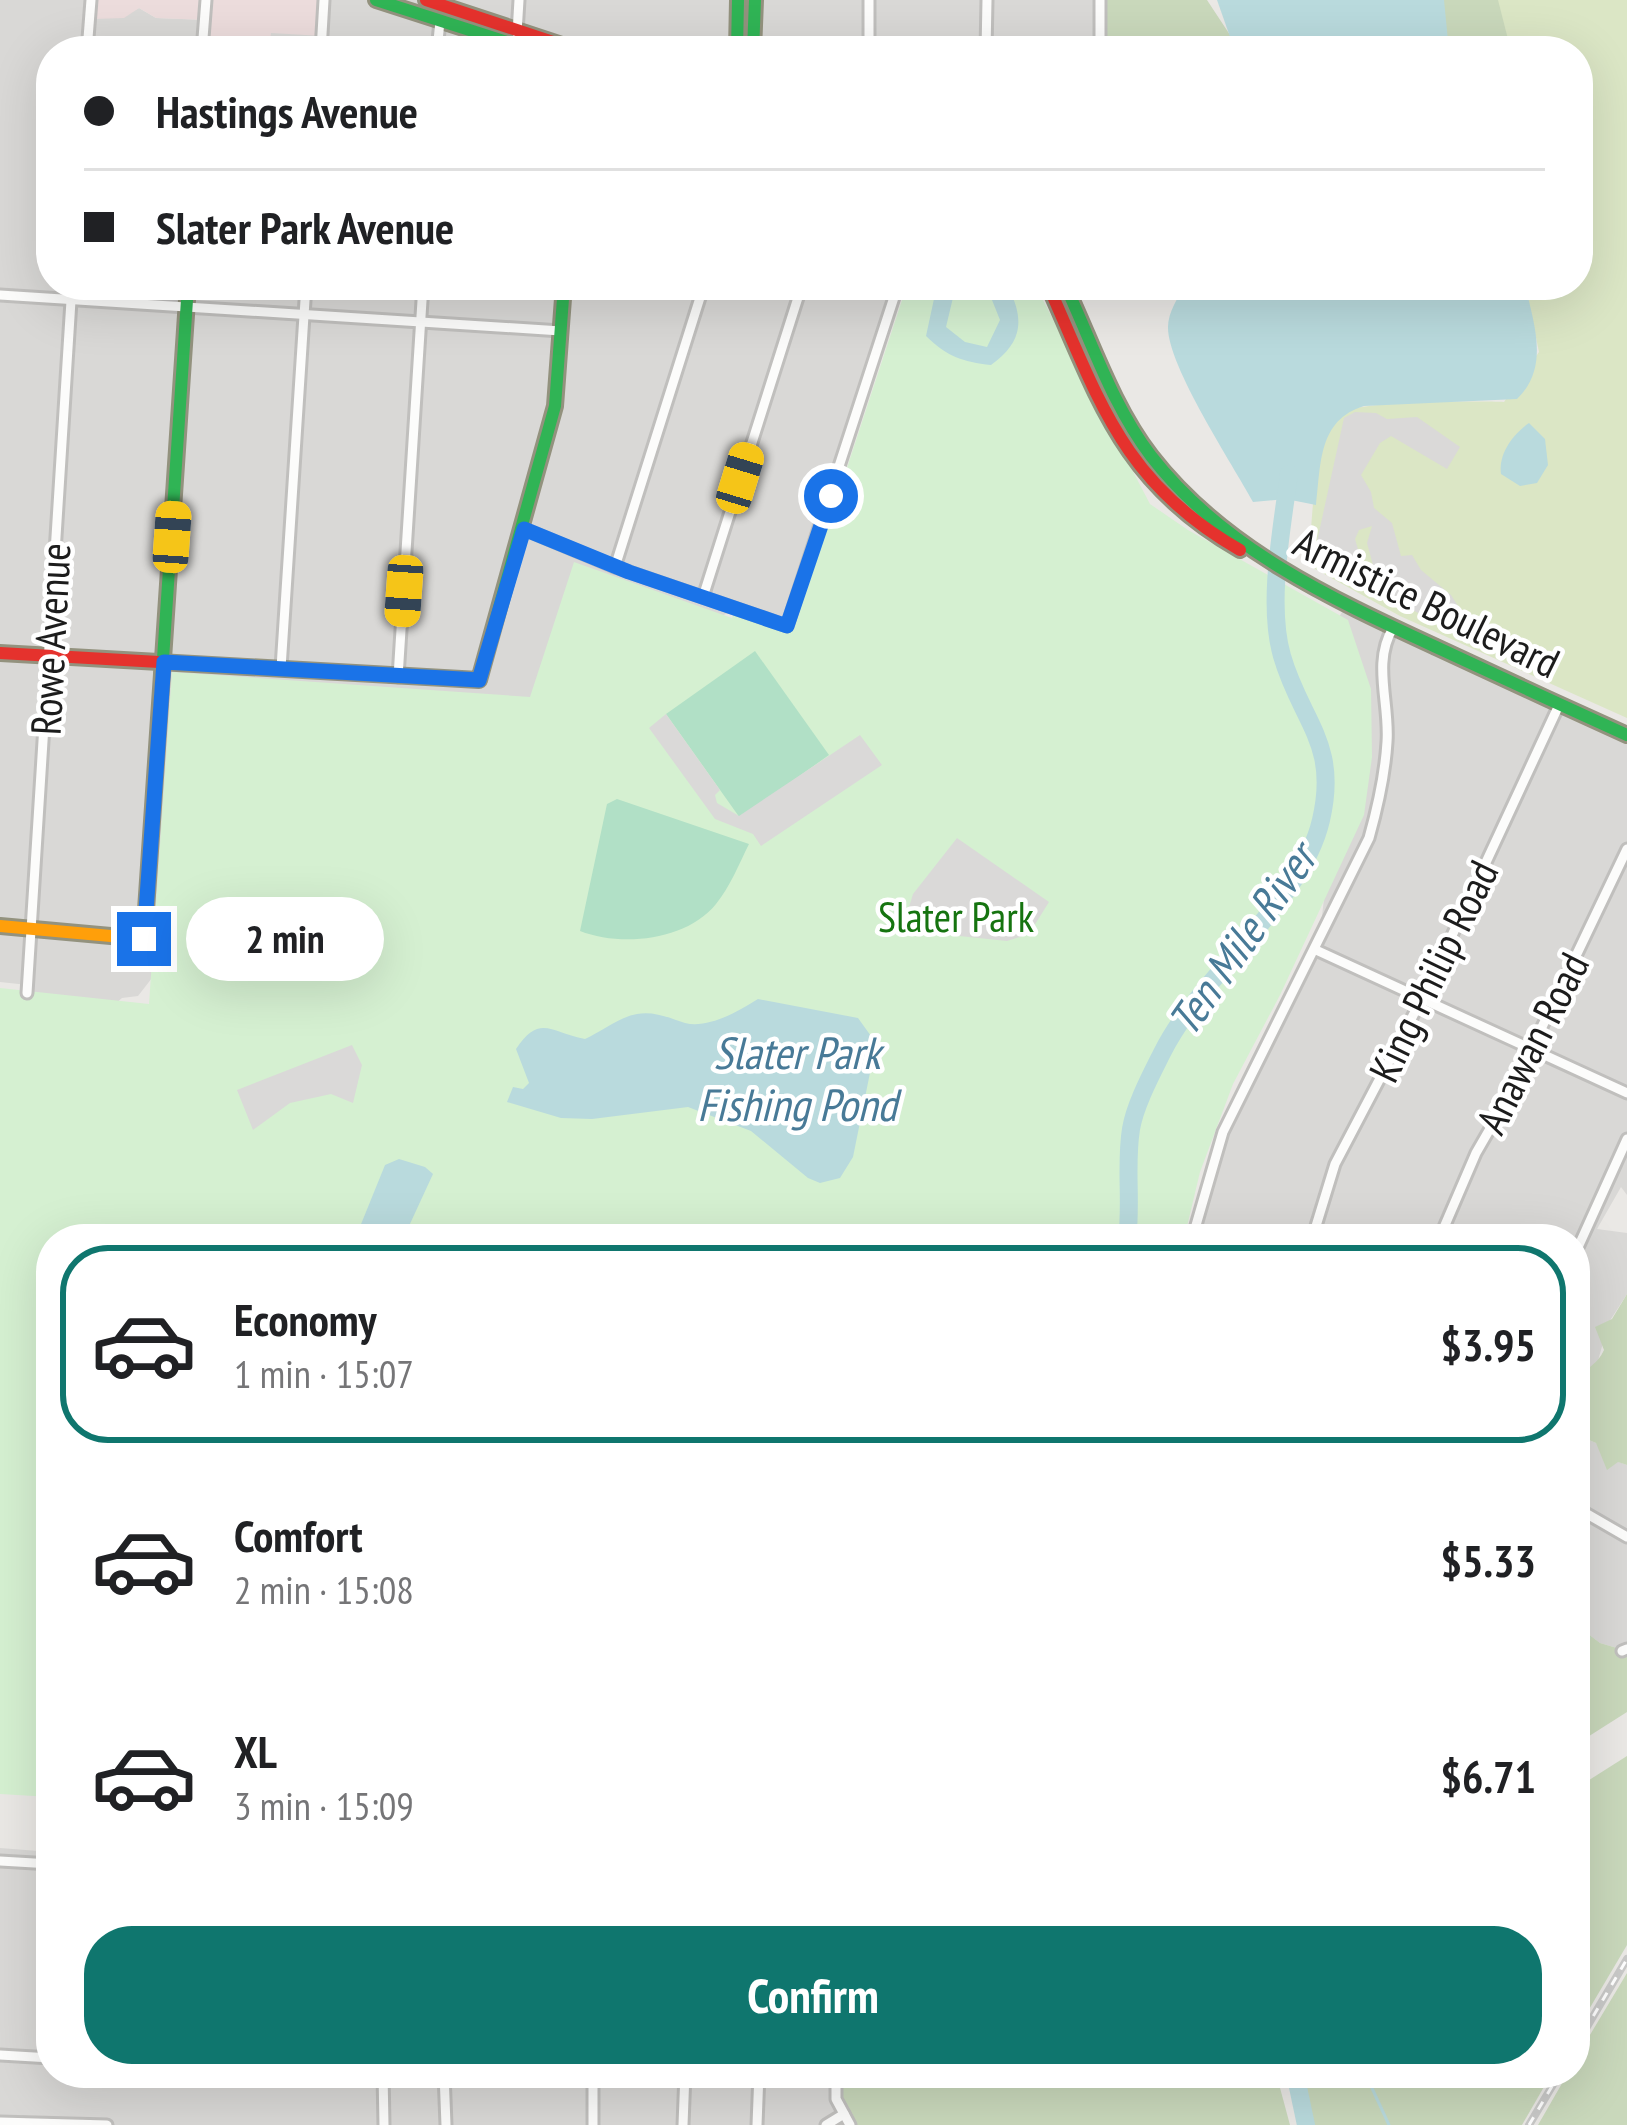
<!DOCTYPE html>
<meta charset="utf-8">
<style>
:root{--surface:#fff;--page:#f6f6f6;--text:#202124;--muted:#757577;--line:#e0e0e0;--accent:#0f766e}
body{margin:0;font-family:"PT Sans Narrow",sans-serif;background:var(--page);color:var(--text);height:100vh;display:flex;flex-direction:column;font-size:45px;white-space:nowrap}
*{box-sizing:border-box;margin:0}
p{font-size:39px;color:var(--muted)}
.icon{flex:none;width:66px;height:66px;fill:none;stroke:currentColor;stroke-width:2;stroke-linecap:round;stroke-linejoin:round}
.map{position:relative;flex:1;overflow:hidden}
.sheet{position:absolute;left:36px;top:1224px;width:1554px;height:864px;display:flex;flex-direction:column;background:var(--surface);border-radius:48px;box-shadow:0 12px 48px #0002}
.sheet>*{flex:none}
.banner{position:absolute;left:36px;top:36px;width:1557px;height:264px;border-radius:48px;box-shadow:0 12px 48px #0002;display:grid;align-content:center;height:264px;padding:0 48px;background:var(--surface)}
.end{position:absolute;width:54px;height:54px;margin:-27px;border:15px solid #1a73e8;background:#fff;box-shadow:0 0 0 6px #fff}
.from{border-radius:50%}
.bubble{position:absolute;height:84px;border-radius:42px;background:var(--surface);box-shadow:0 12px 48px #0002;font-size:39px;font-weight:800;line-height:84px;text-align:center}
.car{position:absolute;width:36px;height:72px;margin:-36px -18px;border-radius:15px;box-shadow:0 0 9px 3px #0007;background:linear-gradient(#f5c518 24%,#345 0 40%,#f5c518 0 76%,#345 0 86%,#f5c518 0)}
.banner b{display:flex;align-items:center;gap:42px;height:114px;font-size:45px}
.banner b+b{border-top:3px solid var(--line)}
.banner i{width:30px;height:30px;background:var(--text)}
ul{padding:21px 0 0;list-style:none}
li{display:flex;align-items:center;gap:36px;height:198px;margin:0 24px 18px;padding:0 24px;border:6px solid transparent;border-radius:48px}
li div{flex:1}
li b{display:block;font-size:45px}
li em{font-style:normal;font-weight:800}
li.active{border-color:var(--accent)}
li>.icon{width:108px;height:108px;stroke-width:1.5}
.cta{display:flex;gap:24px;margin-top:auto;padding:24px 48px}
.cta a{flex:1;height:138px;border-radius:48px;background:var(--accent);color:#fff;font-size:48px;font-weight:800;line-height:138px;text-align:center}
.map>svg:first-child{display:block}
.residential{fill:#d9d8d6}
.commercial{fill:#ecdcdc}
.grass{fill:#dbe6c5}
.forest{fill:#c9d8bb}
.park{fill:#d5f0d1}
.pitch{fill:#b1e0c6}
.parking{fill:#dad9d8}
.water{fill:#b9dadd}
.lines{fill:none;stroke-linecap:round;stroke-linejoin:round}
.stream{stroke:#b9dadd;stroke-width:3}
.river{stroke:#b9dadd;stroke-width:18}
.street-casing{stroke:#c0bfbd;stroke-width:15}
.fast-casing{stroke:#93927e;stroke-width:18}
.slow-casing{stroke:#93927e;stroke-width:18}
.jam-casing{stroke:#93927e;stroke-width:18}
.street{stroke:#fcfcfb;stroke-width:9}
.fast{stroke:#30b455;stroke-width:12}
.slow{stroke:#ff9f0a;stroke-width:12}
.jam{stroke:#e5322d;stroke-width:12}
.rail-casing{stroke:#c9c9c8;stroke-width:8}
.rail{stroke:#fff;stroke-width:3;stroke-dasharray:9;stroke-linecap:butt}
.route{stroke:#1a73e8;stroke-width:15}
.labels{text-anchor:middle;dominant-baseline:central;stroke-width:9;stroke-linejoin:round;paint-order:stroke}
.street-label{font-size:42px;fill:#1c1c1c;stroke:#fff}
.park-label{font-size:42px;fill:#167410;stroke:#fff}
.water-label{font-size:45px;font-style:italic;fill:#487a97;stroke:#fff}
</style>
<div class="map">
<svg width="1627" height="2125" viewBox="0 0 1627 2125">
<rect width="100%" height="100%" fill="#eae8e5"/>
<!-- residential -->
<g class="residential">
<path d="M0,0H94L128,14L139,8L156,18L208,20V38L249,42L257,51H51V285H901L851,449L790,628L733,611L555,686L150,948L152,978L138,996L122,998L115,1004L29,996L28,985L0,982Z"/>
<path d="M326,0H1100L1099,51H269L270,33H292Z"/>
<path d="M1346,605L1369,614L1372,608L1627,730V1195L1621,1187L1597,1229L1627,1233V1294L1609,1322L1597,1364L1579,1375L1575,1383V1239H1192L1205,1189L1253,1065L1288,1012L1318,951L1352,655L1334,626Z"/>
<path d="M1575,1434L1596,1443L1605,1457L1627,1465V1651L1600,1643L1583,1630L1581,1615L1575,1609Z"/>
<path d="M0,1848L51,1852V2073H838L850,2125H0Z"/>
</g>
<!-- commercial -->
<path class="commercial" d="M94,0H327L323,36L271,33L269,51H257L248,42L208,38L207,20L156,18L139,8L124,18L94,19Z"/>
<!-- grass -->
<path class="grass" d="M1444,0H1627V718L1400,616L1308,565C1313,522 1311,465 1332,426C1333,425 1343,413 1344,412C1362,401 1478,401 1504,402L1539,352L1525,285H1578V51H1449Z"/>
<!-- forest -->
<g class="forest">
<path d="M1100,0H1207L1232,38L1264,51H1099Z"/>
<path d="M1441,0H1498L1511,51H1435Z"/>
<path d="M1627,1294V1465L1618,1462L1607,1470L1596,1443L1575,1434V1383C1583,1369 1597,1366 1604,1350L1595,1327L1612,1319Z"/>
<path d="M1575,1609L1581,1615L1583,1630L1600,1643L1627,1651V1712L1575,1745Z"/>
<path d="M1627,1756V1945L1575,2033V1789Z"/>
<path d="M1627,1973V2125H1538L1568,2073H1575V2060Z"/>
<path d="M838,2073H1276L1290,2125H850L841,2114Z"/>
<path d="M1299,2073H1552L1522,2125H1313Z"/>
</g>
<!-- park -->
<path class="park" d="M907,285H1035L1150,504L1188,530L1348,620L1371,689L1372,757L1364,815L1280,995L1233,1084L1200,1172L1184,1239H51V1797L0,1794V988L149,1004L172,672L530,697L574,562L732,618L734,613L739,614L794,629Z"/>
<!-- pitch -->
<g class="pitch">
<path d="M755,651L829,755L740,818L666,714Z"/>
<path d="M617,799L749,844C739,864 730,887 716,904C686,941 621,947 580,931L607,804Z"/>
</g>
<!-- parking -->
<g class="parking">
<path d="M1355,412L1376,413L1387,419L1417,417L1460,447L1447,469L1391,436L1380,443L1361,475L1371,492L1374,508L1392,523L1401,556L1412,555L1421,570L1451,595L1463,614L1508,648L1504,657L1391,599L1376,576L1367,543L1372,526L1359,530L1355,539L1368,583L1314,555L1344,418Z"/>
<path d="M666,714L720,790L715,795L717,803L739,816L860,735L882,765L761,846L753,834L715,819L649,728Z"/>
<path d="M957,838L1049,902L1029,934L1007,941L902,930L913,894Z"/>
<path d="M352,1045L362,1065L353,1103L331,1094L290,1103L253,1130L237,1090Z"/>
</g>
<!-- water -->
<g class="water">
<path d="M1217,0H1444L1449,51H1235Z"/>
<path d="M937,285H956L946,327L965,342L987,347L1000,320L986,285H1007C1025,319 1023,342 991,365C963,362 946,356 926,336Z"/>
<path d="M1186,285H1525C1534,324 1550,367 1517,399L1364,406C1318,420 1321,464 1316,505L1286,499L1253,502C1233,465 1167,365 1168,327C1168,313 1178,296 1186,285Z"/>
<path d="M1529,423L1545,439L1548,465L1537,483L1520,486L1501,474C1498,454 1513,434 1529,423Z"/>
<path d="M758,999L858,1018L876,1043L853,1157L840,1178L820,1183L808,1178L751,1131L688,1107L592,1119L561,1118L507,1102L513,1087L523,1089L529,1083L516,1049C540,1013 551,1033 585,1039C601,1032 619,1017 637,1014C654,1011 670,1018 685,1023C708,1029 739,1011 758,999Z"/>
<path d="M399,1159L425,1167L433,1174L403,1239H355L385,1165Z"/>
</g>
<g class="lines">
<!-- stream -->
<g class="stream">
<path d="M1575,1654L1589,1638"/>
<path d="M1365,2073L1389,2125"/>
</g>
<!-- river -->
<g class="river">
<path d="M1127,1239C1132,1203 1125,1166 1131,1129C1135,1105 1151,1075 1162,1053C1201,974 1302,903 1321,820C1339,743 1301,722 1282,656C1267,604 1282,528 1289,474"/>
<path d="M1295,2073L1306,2125"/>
</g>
<!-- street casing -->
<g class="street-casing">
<g id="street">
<path d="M517,33L519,0"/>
<path d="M87,51L91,0"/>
<path d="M202,51L206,0"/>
<path d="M321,51L324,0"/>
<path d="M437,51L440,21"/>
<path d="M869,51V0"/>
<path d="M986,51L987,0"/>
<path d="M1100,51V0"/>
<path d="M1069,293L1090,285"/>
<path d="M0,295L561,331"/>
<path d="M524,529L615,567L787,626L898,285"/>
<path d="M615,567L704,285"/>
<path d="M703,597L802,285"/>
<path d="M281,668L306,285"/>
<path d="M398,677L423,285"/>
<path d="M1316,950L1627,1093"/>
<path d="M27,993L72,285"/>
<path d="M1192,1239L1223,1132L1369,838C1378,806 1385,775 1387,742C1390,704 1372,662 1393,628"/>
<path d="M1312,1239L1335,1164L1429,985L1559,705"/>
<path d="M1439,1239L1476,1153L1510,1094L1627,849"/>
<path d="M1575,1254L1627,1139"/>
<path d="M1575,1507L1627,1537"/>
<path d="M1622,1651L1627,1649"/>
<path d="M0,1861L51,1864"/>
<path d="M0,2055L51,2058"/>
<path d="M383,2073L384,2125"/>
<path d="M444,2073L446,2125"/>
<path d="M836,2073V2099L850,2125"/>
<path d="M0,2122L107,2125"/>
<path d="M593,2125V2073"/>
<path d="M683,2125L685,2073"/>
<path d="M757,2125L759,2073"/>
<path d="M826,2125L844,2114"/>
</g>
</g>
<!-- fast casing -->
<g class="fast-casing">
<g id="fast">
<path d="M376,0L535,51"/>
<path d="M737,51L738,0"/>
<path d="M753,51L755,0"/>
<path d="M1065,285C1092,342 1112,405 1151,456C1223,549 1332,599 1436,647C1500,677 1563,706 1627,735"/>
<path d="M162,674L188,285"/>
<path d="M391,675L479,680L555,406L564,285"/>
</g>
</g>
<!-- slow casing -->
<g class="slow-casing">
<path id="slow" d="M0,926L144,939L162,674"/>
</g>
<!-- jam casing -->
<g class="jam-casing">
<g id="jam">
<path d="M426,0L580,51"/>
<path d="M1048,285C1100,402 1123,483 1240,550"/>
<path d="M0,653L391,675"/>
</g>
</g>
<!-- street -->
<use href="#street" class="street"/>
<!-- fast -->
<use href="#fast" class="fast"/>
<!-- slow -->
<use href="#slow" class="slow"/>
<!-- jam -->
<use href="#jam" class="jam"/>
<!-- rail casing -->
<g class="rail-casing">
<g id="rail">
<path d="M1575,2047L1627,1959"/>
<path d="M1529,2125L1560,2073"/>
</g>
</g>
<!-- rail -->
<use href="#rail" class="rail"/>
</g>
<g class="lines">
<!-- route -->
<path class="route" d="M144,939L164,662L479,680L524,529L629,572L787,626L831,496"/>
</g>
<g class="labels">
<!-- street labels -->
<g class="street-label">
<text transform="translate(1427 602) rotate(26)">Armistice Boulevard</text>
<text transform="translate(50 639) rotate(-87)">Rowe Avenue</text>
<text transform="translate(1433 971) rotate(-64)">King Philip Road</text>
<text transform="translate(1532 1043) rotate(-63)">Anawan Road</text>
</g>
<!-- park labels -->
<g class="park-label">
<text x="956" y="916">Slater Park</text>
</g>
<!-- water labels -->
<g class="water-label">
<text transform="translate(1241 939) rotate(-55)">Ten Mile River</text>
<text x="797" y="1052">Slater Park<tspan x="797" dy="52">Fishing Pond</tspan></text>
</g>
</g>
</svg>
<i class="end from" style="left:831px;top:496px"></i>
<i class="end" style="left:144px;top:939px"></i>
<div class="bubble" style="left:186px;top:897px;width:198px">2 min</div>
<i class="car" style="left:740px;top:478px;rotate:17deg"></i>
<i class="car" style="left:172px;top:537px;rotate:4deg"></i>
<i class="car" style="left:404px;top:591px;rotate:184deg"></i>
<div class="banner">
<b><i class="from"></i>Hastings Avenue</b>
<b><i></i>Slater Park Avenue</b>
</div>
<section class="sheet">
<ul>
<li class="active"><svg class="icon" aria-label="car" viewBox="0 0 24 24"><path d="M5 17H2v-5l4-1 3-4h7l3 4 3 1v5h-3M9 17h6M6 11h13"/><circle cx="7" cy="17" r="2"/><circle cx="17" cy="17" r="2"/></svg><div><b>Economy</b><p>1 min · 15:07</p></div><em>$3.95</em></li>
<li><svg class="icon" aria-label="car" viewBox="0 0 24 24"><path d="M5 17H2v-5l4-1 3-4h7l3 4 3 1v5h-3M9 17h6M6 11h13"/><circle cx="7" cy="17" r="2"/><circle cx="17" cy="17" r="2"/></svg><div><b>Comfort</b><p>2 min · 15:08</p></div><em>$5.33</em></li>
<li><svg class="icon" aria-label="car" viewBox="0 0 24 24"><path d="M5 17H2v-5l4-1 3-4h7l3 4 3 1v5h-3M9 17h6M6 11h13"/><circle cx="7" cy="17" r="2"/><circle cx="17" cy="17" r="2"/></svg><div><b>XL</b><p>3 min · 15:09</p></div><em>$6.71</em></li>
</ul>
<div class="cta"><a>Confirm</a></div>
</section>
</div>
